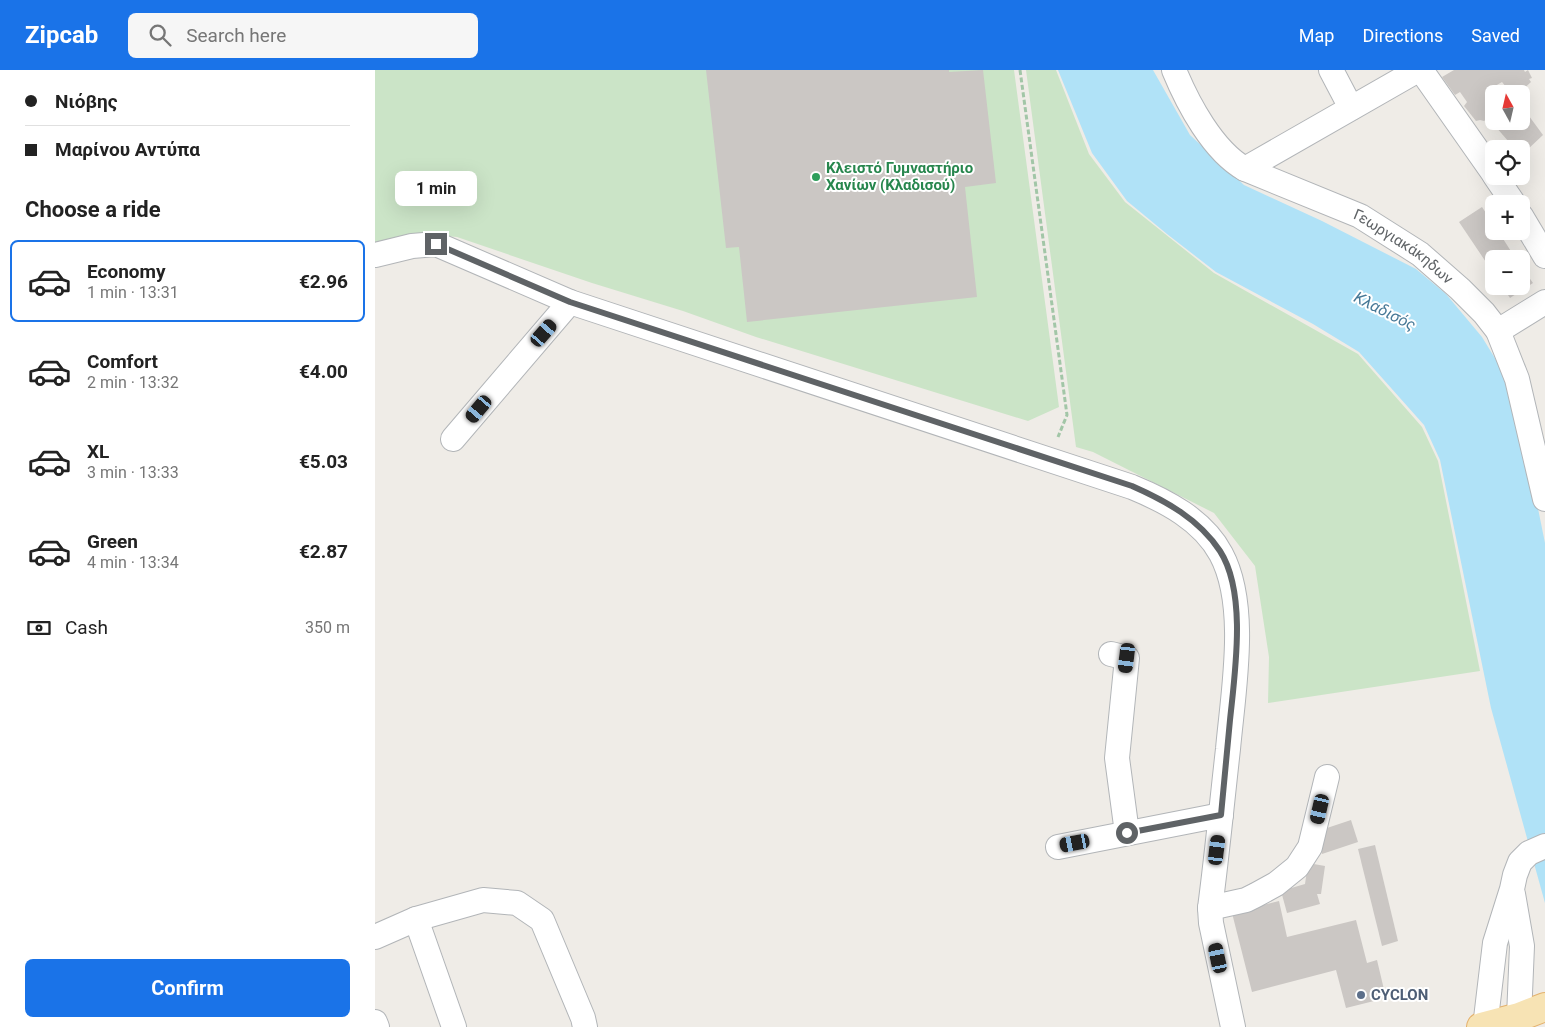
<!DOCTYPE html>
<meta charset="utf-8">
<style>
:root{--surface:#fff;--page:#f6f6f6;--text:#222;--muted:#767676;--line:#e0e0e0;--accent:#1a73e8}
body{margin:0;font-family:Roboto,sans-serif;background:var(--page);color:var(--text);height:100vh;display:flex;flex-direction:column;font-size:19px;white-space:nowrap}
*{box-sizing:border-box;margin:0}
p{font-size:16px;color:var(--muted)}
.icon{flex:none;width:28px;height:28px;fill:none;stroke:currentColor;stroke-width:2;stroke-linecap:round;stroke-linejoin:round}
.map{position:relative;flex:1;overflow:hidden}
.panel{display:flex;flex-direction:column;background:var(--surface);width:375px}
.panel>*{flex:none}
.hud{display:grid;align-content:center;height:110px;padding:0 25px;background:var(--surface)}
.needle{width:32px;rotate:352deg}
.controls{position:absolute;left:1110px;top:15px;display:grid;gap:10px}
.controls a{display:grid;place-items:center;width:45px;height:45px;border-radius:8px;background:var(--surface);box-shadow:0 5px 20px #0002;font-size:25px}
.end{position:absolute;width:22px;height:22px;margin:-11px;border:6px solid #5f6366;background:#fff;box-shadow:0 0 0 2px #fff}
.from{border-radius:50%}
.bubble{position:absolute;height:35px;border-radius:8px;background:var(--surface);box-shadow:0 5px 20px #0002;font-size:16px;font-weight:700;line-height:35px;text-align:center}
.car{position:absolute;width:15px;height:30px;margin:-15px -8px;border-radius:6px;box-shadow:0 0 4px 1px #0007;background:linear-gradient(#222 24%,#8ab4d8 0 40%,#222 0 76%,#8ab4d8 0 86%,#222 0)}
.hud b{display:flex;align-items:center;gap:18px;height:48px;font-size:19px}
.hud b+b{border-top:1px solid var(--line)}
.hud i{width:12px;height:12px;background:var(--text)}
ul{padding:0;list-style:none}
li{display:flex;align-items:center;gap:15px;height:82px;margin:0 10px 8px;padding:0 15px;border:2px solid transparent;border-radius:8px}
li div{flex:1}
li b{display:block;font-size:19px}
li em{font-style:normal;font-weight:700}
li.current{border-color:var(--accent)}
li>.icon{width:45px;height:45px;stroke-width:1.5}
h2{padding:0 25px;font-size:22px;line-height:60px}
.pay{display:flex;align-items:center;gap:12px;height:55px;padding:0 25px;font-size:19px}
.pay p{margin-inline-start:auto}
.button{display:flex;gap:10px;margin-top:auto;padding:10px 25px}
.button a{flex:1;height:58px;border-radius:8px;background:var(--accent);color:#fff;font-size:20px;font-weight:700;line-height:58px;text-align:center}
header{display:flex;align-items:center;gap:30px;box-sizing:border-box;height:70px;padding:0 25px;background:var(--accent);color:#fff}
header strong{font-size:24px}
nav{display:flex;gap:28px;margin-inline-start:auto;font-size:18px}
.search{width:350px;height:45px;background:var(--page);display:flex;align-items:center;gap:12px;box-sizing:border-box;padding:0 18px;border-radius:8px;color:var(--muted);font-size:19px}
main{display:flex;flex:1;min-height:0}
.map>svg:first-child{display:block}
.green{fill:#cbe4c7}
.water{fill:#b0e2f7}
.building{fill:#cbc7c4}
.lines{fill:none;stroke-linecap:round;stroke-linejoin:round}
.minor-casing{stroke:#b2b5b8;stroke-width:26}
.major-casing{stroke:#e4b16c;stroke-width:30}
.path{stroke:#a2c6a7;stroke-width:3;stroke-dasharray:5 2.5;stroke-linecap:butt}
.minor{stroke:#fff;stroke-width:24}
.major{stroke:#f7e3b4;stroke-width:28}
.route{stroke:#5f6366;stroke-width:6}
.leisure-dot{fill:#2e9e5b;stroke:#fff;stroke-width:2}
.service-dot{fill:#5c6f8a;stroke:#fff;stroke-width:2}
.labels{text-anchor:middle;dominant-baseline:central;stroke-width:4;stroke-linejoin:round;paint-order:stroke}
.leisure-label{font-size:15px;font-weight:bold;fill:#27864d;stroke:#fff;text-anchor:start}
.street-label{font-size:15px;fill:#5f6366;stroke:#fff}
.service-label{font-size:15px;font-weight:bold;fill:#4e5e75;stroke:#fff;text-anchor:start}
.water-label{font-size:16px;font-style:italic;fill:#477997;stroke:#fff}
</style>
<header>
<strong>Zipcab</strong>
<div class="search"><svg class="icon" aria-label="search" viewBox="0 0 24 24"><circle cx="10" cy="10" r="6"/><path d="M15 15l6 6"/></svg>Search here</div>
<nav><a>Map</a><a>Directions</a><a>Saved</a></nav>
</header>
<main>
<section class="panel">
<div class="hud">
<b><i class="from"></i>Νιόβης</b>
<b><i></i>Μαρίνου Αντύπα</b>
</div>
<h2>Choose a ride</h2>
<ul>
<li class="current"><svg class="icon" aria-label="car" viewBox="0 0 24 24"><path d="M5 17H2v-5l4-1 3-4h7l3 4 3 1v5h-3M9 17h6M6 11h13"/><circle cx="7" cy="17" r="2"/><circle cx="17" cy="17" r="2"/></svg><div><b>Economy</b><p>1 min · 13:31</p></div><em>€2.96</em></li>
<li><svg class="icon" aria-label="car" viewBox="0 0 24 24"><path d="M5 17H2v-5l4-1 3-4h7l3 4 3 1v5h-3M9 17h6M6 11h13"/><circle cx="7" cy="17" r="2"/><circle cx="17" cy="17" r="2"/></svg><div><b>Comfort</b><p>2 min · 13:32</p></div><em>€4.00</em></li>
<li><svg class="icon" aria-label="car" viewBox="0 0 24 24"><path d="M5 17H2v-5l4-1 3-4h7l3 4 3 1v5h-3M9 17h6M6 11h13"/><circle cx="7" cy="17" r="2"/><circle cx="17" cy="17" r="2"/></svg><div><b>XL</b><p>3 min · 13:33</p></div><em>€5.03</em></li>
<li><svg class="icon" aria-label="car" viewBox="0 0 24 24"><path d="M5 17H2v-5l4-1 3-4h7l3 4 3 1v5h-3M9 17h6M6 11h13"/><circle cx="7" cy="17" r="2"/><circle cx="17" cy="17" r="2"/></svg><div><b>Green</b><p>4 min · 13:34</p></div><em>€2.87</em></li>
</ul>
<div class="pay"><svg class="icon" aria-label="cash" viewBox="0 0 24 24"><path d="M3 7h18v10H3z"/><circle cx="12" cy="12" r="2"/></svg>Cash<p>350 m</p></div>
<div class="button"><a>Confirm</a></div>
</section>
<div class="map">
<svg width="1170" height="957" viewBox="0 0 1170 957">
<rect width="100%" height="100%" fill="#efece7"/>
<!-- green -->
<g class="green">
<path d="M0,0H639L684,337L653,351L381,267L308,241L217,213L82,167L60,165L0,176Z"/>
<path d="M651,0H681L714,84L750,132L839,203L983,284L1047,357L1063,391L1105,601L893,633L894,587L880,496L839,443L718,382L701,377Z"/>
</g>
<!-- water -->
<path class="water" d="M683,0H778L815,65L869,115L947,151L1041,199L1071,224L1107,267L1129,303L1145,350L1170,473V833L1116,638L1065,390L1049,355L984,282L938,254L841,202L792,164L752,131L717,83Z"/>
<!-- building -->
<g class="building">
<path d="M331,0H574V2L608,0L621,113L590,117L602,227L372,252L364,177L351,178Z"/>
<path d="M1079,0H1149L1150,2L1153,0L1157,8L1154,9L1156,12L1143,24H1130L1127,18L1131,17L1127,12L1115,19L1119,25V44L1109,51L1105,50L1101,51L1089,36L1092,32L1085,22L1080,25L1067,7Z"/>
<path d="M1149,35L1155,43L1151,46V47L1154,46L1168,65L1151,81L1146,76L1140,79L1114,49L1119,45V51H1146V36Z"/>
<path d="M1107,137L1119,155V161H1123L1141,189H1119V204L1084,152Z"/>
<path d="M1146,196L1158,213L1135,228L1127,216H1146Z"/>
<path d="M976,750L983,772L947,784L940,762Z"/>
<path d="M1000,775L1023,871L1007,876L983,779Z"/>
<path d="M933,793L950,796L946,824H942L945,834L912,843L906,821L930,814Z"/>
<path d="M904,831L912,867L981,850L992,893L1002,890L1011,928L971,938L961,900L877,922L857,843Z"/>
</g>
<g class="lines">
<!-- minor casing -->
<g class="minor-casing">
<g id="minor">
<path id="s1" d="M799,0C813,34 838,81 870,99L985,146L1045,184L1085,219L1109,243L1123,261L1142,309L1170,429"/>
<path d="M956,0L976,38"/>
<path d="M1046,0L1119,104"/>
<path d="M870,99L1043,0"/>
<path d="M1120,106L1139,134"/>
<path d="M1146,146L1170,186"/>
<path d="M0,185L37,176L61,174L195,232L757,417C791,431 828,450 846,484C874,536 858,622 853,679C847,732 842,785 835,838L836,853L858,957"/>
<path d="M1123,261L1170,232"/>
<path d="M78,369L195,232"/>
<path d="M736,584L752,588L742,688L752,763"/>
<path d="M683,777L846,745"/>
<path d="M1138,824L1147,876L1144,947L1145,957"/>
<path d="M835,838L871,830L881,825L901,814L922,797L935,777L952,707"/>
<path d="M41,849L79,957"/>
<path d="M0,867L41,849L108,830L142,833L167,850L208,948L210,957"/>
<path d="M0,952L2,957"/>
<path d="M1110,957L1120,873L1137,819L1140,805L1145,792L1154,783L1170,776"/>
</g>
</g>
<!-- major casing -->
<g class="major-casing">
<path id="major" d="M1106,957L1144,947L1170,937"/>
</g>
<!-- path -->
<path class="path" d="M645,0L692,345L683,367"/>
<!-- minor -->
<use href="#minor" class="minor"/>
<!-- major -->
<use href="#major" class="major"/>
</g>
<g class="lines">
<!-- route -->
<path class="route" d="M61,174L195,232L757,416C791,431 824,449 845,481C872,523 860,602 855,650C852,682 849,713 846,745L752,763"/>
</g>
<!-- markers -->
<circle class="leisure-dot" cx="441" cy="107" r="5"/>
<circle class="service-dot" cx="986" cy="925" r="5"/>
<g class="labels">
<!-- leisure labels -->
<g class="leisure-label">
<text x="451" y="98">Κλειστό Γυμναστήριο<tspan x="451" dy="17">Χανίων (Κλαδισού)</tspan></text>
</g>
<!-- street labels -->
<g class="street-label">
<text stroke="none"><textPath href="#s1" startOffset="301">Γεωργιακάκηδων</textPath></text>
</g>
<!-- service labels -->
<g class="service-label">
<text x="996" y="925">CYCLON</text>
</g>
<!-- water labels -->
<g class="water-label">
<text transform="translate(1010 241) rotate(27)">Κλαδισός</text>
</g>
</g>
</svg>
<div class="controls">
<a><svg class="needle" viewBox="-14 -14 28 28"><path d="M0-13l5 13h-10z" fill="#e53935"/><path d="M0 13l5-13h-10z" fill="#767676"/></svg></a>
<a><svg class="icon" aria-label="locate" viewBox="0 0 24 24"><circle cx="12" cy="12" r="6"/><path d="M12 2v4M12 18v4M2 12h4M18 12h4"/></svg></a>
<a>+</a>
<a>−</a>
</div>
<i class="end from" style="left:752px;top:763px"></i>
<i class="end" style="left:61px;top:174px"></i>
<div class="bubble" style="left:20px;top:101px;width:82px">1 min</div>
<i class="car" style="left:169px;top:263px;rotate:41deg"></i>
<i class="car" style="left:104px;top:339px;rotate:220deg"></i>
<i class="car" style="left:752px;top:588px;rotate:187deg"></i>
<i class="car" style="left:945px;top:739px;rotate:193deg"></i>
<i class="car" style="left:700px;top:773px;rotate:259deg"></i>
<i class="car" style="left:842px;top:780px;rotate:7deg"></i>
<i class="car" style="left:843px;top:888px;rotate:348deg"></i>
</div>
</main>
